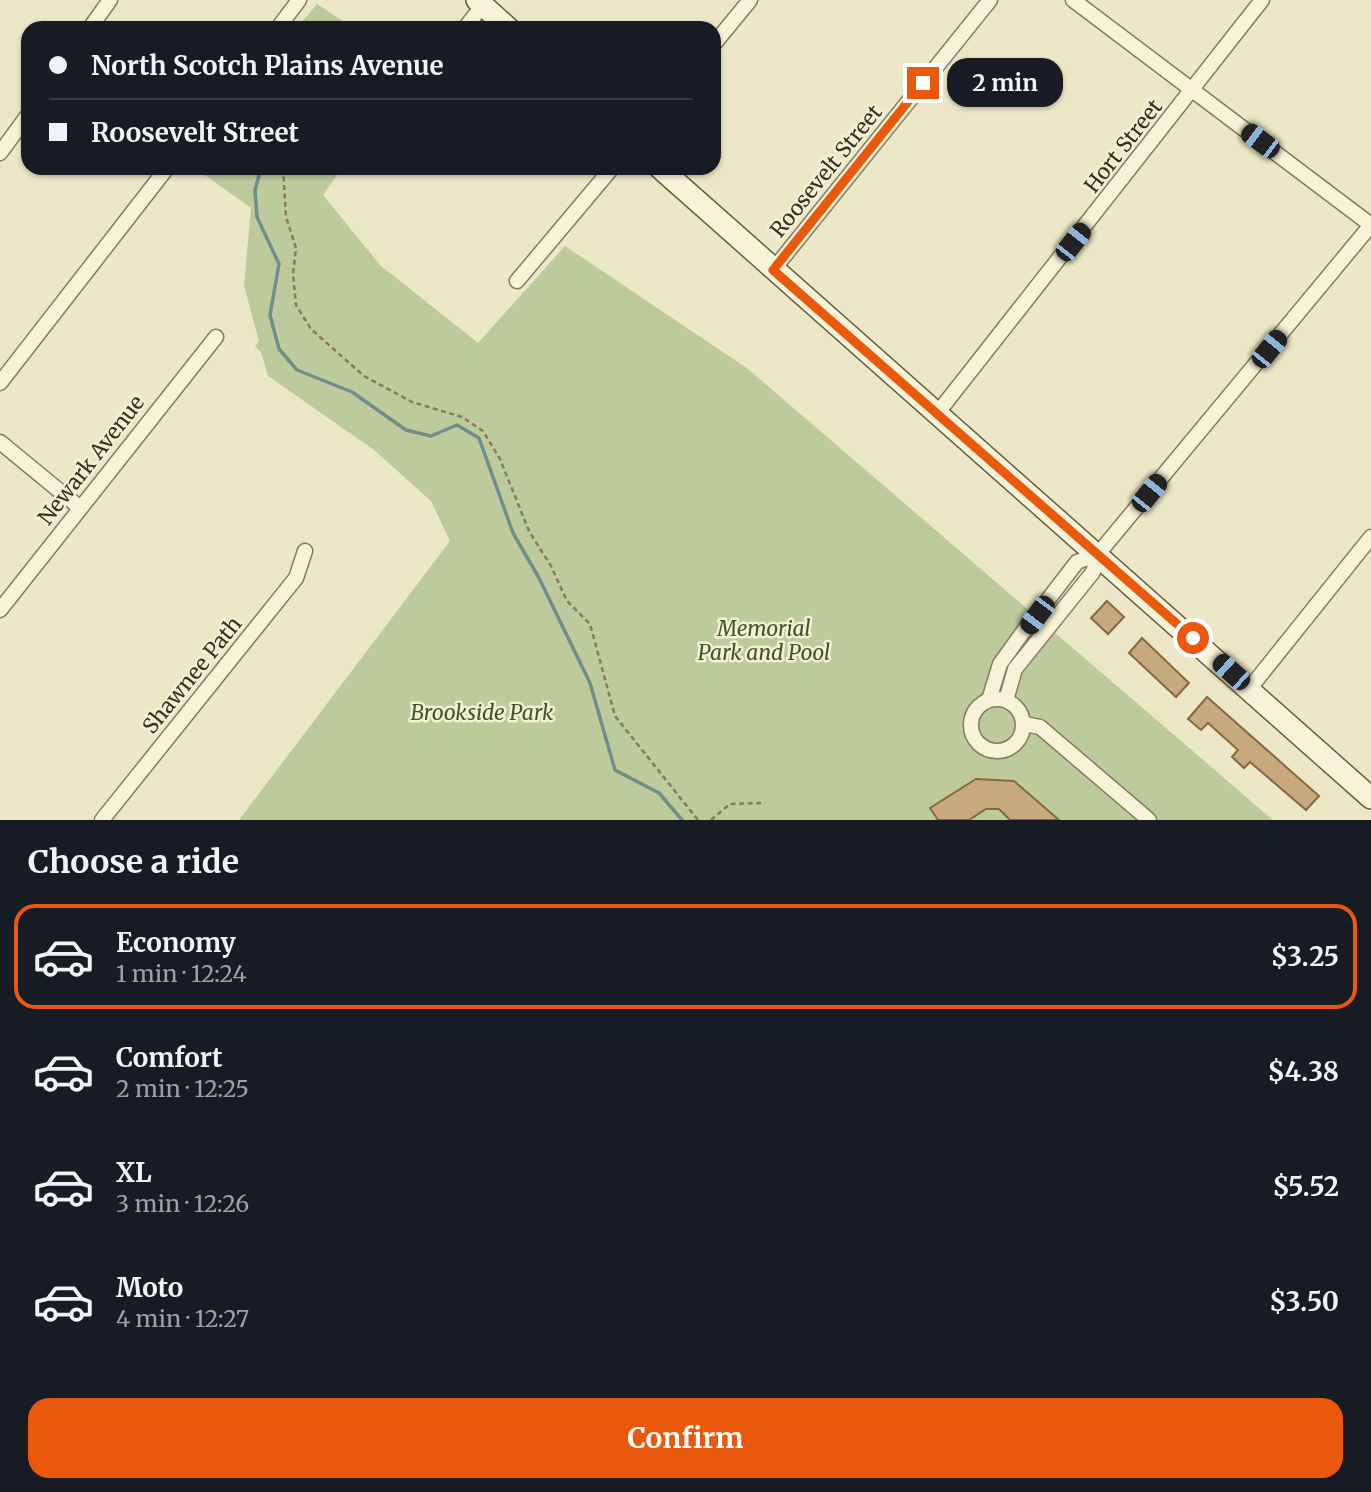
<!DOCTYPE html>
<meta charset="utf-8">
<style>
:root{--surface:#171b24;--page:#20242c;--text:#f1f3f6;--muted:#9ea1a6;--line:#363941;--accent:#ea580c}
body{margin:0;font-family:Merriweather,serif;background:var(--page);color:var(--text);height:100vh;display:flex;flex-direction:column;font-size:26px;white-space:nowrap}
*{box-sizing:border-box;margin:0}
p{font-size:23px;color:var(--muted)}
.icon{flex:none;width:38px;height:38px;fill:none;stroke:currentColor;stroke-width:2;stroke-linecap:round;stroke-linejoin:round}
.map{position:relative;height:820px;overflow:hidden}
.sheet{display:flex;flex-direction:column;background:var(--surface);flex:1}
.sheet>*{flex:none}
.banner{position:absolute;left:21px;top:21px;width:700px;height:154px;border-radius:21px;box-shadow:0 2px 5px #0004;display:grid;align-content:center;height:154px;padding:0 28px;background:var(--surface)}
.end{position:absolute;width:32px;height:32px;margin:-16px;border:9px solid #ea580c;background:#fff;box-shadow:0 0 0 4px #fff}
.from{border-radius:50%}
.bubble{position:absolute;height:49px;border-radius:21px;background:var(--surface);box-shadow:0 2px 5px #0004;font-size:23px;font-weight:700;line-height:49px;text-align:center}
.car{position:absolute;width:21px;height:42px;margin:-21px -10px;border-radius:9px;box-shadow:0 0 5px 2px #0007;background:linear-gradient(#222 24%,#8ab4d8 0 40%,#222 0 76%,#8ab4d8 0 86%,#222 0)}
.banner b{display:flex;align-items:center;gap:24px;height:66px;font-size:26px}
.banner b+b{border-top:2px solid var(--line)}
.banner i{width:18px;height:18px;background:var(--text)}
ul{padding:0;list-style:none}
li{display:flex;align-items:center;gap:21px;height:105px;margin:0 14px 10px;padding:0 14px;border:4px solid transparent;border-radius:21px}
li div{flex:1}
li b{display:block;font-size:26px}
li em{font-style:normal;font-weight:700}
li.active{border-color:var(--accent)}
li>.icon{width:63px;height:63px;stroke-width:1.5}
h2{padding:0 28px;font-size:32px;line-height:84px}
.cta{display:flex;gap:14px;margin-top:auto;padding:14px 28px}
.cta a{flex:1;height:80px;border-radius:21px;background:var(--accent);color:#fff;font-size:28px;font-weight:700;line-height:80px;text-align:center}
.map>svg:first-child{display:block}
.green{fill:#bdca9b}
.lines{fill:none;stroke-linecap:round;stroke-linejoin:round}
.stream{stroke:#6e8e8b;stroke-width:3.5}
.building{fill:#c8a97e;stroke:#856844;stroke-width:2}
.street-casing{stroke:#877a5d;stroke-width:17}
.secondary-casing{stroke:#695b40;stroke-width:24}
.path{stroke:#877a5d;stroke-width:2.5;stroke-dasharray:5 3.5;stroke-linecap:butt}
.street{stroke:#f7f3d9;stroke-width:14}
.secondary{stroke:#f7f3d9;stroke-width:21}
.route{stroke:#ea580c;stroke-width:9}
.labels{text-anchor:middle;dominant-baseline:central;stroke-width:5;stroke-linejoin:round;paint-order:stroke}
.street-label{font-size:21px;fill:#382f20;stroke:#f4f0d6}
.park-label{font-size:21px;font-style:italic;fill:#415327;stroke:#f4f0d6}
</style>
<div class="map">
<svg width="1371" height="820" viewBox="0 0 1371 820">
<rect width="100%" height="100%" fill="#ece7c6"/>
<!-- green -->
<g class="green">
<path d="M317,4L353,28H297Z"/>
<path d="M195,168H342L323,195L380,265L478,343L565,246L748,369L1273,820H239L450,541L431,501L374,450L268,376L261,352L255,346L259,341L244,286L251,208Z"/>
</g>
<g class="lines">
<!-- stream -->
<path class="stream" d="M261,168L255,190L257,217L279,264L270,315L279,349L297,370L352,392L406,430L431,436L457,425L479,438L513,533L539,578L590,683L615,770L659,793L682,820"/>
</g>
<!-- building -->
<g class="building">
<path d="M1107,601L1124,617L1108,634L1091,618Z"/>
<path d="M1142,638L1189,683L1176,697L1129,653Z"/>
<path d="M1207,697L1319,796L1306,810L1250,762L1244,768L1232,757L1238,750L1208,723L1201,730L1188,719Z"/>
<path d="M976,779L1014,781L1059,820H1010L999,809H986L969,820H938L930,808Z"/>
</g>
<g class="lines">
<!-- street casing -->
<g class="street-casing">
<g id="street">
<path d="M1073,0L1371,225"/>
<path d="M90,28L110,0"/>
<path d="M278,28L299,0"/>
<path d="M465,28L483,5"/>
<path d="M714,44L750,0"/>
<path d="M0,153L28,115"/>
<path d="M773,270L990,0"/>
<path d="M517,281L612,168"/>
<path d="M0,383L167,168"/>
<path d="M936,415L1262,0"/>
<path d="M0,442L79,507"/>
<path d="M0,610L216,337"/>
<path d="M1250,688L1371,537"/>
<circle cx="997" cy="725" r="26"/>
<path d="M989,700L1000,664L1023,632L1077,562L1098,554"/>
<path d="M1006,700L1015,669L1093,572L1098,554L1371,225"/>
<path d="M1024,724L1040,727L1149,820"/>
<path d="M102,820L296,578L305,551"/>
</g>
</g>
<!-- secondary casing -->
<g class="secondary-casing">
<g id="secondary">
<path d="M477,0L508,28"/>
<path d="M660,168L1371,798"/>
</g>
</g>
<!-- path -->
<g class="path">
<path d="M283,168L286,217L296,248L293,274L296,305L311,329L364,376L412,402L462,417L483,431L500,459L529,531L551,566L567,601L590,624L615,716L698,820"/>
<path d="M711,820L730,804L765,803"/>
</g>
<!-- street -->
<use href="#street" class="street"/>
<!-- secondary -->
<use href="#secondary" class="secondary"/>
</g>
<g class="lines">
<!-- route -->
<path class="route" d="M923,83L773,270L1193,638"/>
</g>
<g class="labels">
<!-- street labels -->
<g class="street-label">
<text transform="translate(1123 146) rotate(-52)">Hort Street</text>
<text transform="translate(826 171) rotate(-51)">Roosevelt Street</text>
<text transform="translate(91 460) rotate(-52)">Newark Avenue</text>
<text transform="translate(192 675) rotate(-51)">Shawnee Path</text>
</g>
<!-- park labels -->
<g class="park-label">
<text x="764" y="628">Memorial<tspan x="764" dy="24">Park and Pool</tspan></text>
<text x="482" y="712">Brookside Park</text>
</g>
</g>
</svg>
<i class="end from" style="left:1193px;top:638px"></i>
<i class="end" style="left:923px;top:83px"></i>
<div class="bubble" style="left:947px;top:58px;width:116px">2 min</div>
<i class="car" style="left:1260px;top:141px;rotate:307deg"></i>
<i class="car" style="left:1073px;top:242px;rotate:38deg"></i>
<i class="car" style="left:1269px;top:349px;rotate:39deg"></i>
<i class="car" style="left:1149px;top:493px;rotate:39deg"></i>
<i class="car" style="left:1037px;top:615px;rotate:217deg"></i>
<i class="car" style="left:1231px;top:672px;rotate:312deg"></i>
<div class="banner">
<b><i class="from"></i>North Scotch Plains Avenue</b>
<b><i></i>Roosevelt Street</b>
</div>
</div>
<section class="sheet">
<h2>Choose a ride</h2>
<ul>
<li class="active"><svg class="icon" aria-label="car" viewBox="0 0 24 24"><path d="M5 17H2v-5l4-1 3-4h7l3 4 3 1v5h-3M9 17h6M6 11h13"/><circle cx="7" cy="17" r="2"/><circle cx="17" cy="17" r="2"/></svg><div><b>Economy</b><p>1 min · 12:24</p></div><em>$3.25</em></li>
<li><svg class="icon" aria-label="car" viewBox="0 0 24 24"><path d="M5 17H2v-5l4-1 3-4h7l3 4 3 1v5h-3M9 17h6M6 11h13"/><circle cx="7" cy="17" r="2"/><circle cx="17" cy="17" r="2"/></svg><div><b>Comfort</b><p>2 min · 12:25</p></div><em>$4.38</em></li>
<li><svg class="icon" aria-label="car" viewBox="0 0 24 24"><path d="M5 17H2v-5l4-1 3-4h7l3 4 3 1v5h-3M9 17h6M6 11h13"/><circle cx="7" cy="17" r="2"/><circle cx="17" cy="17" r="2"/></svg><div><b>XL</b><p>3 min · 12:26</p></div><em>$5.52</em></li>
<li><svg class="icon" aria-label="car" viewBox="0 0 24 24"><path d="M5 17H2v-5l4-1 3-4h7l3 4 3 1v5h-3M9 17h6M6 11h13"/><circle cx="7" cy="17" r="2"/><circle cx="17" cy="17" r="2"/></svg><div><b>Moto</b><p>4 min · 12:27</p></div><em>$3.50</em></li>
</ul>
<div class="cta"><a>Confirm</a></div>
</section>
